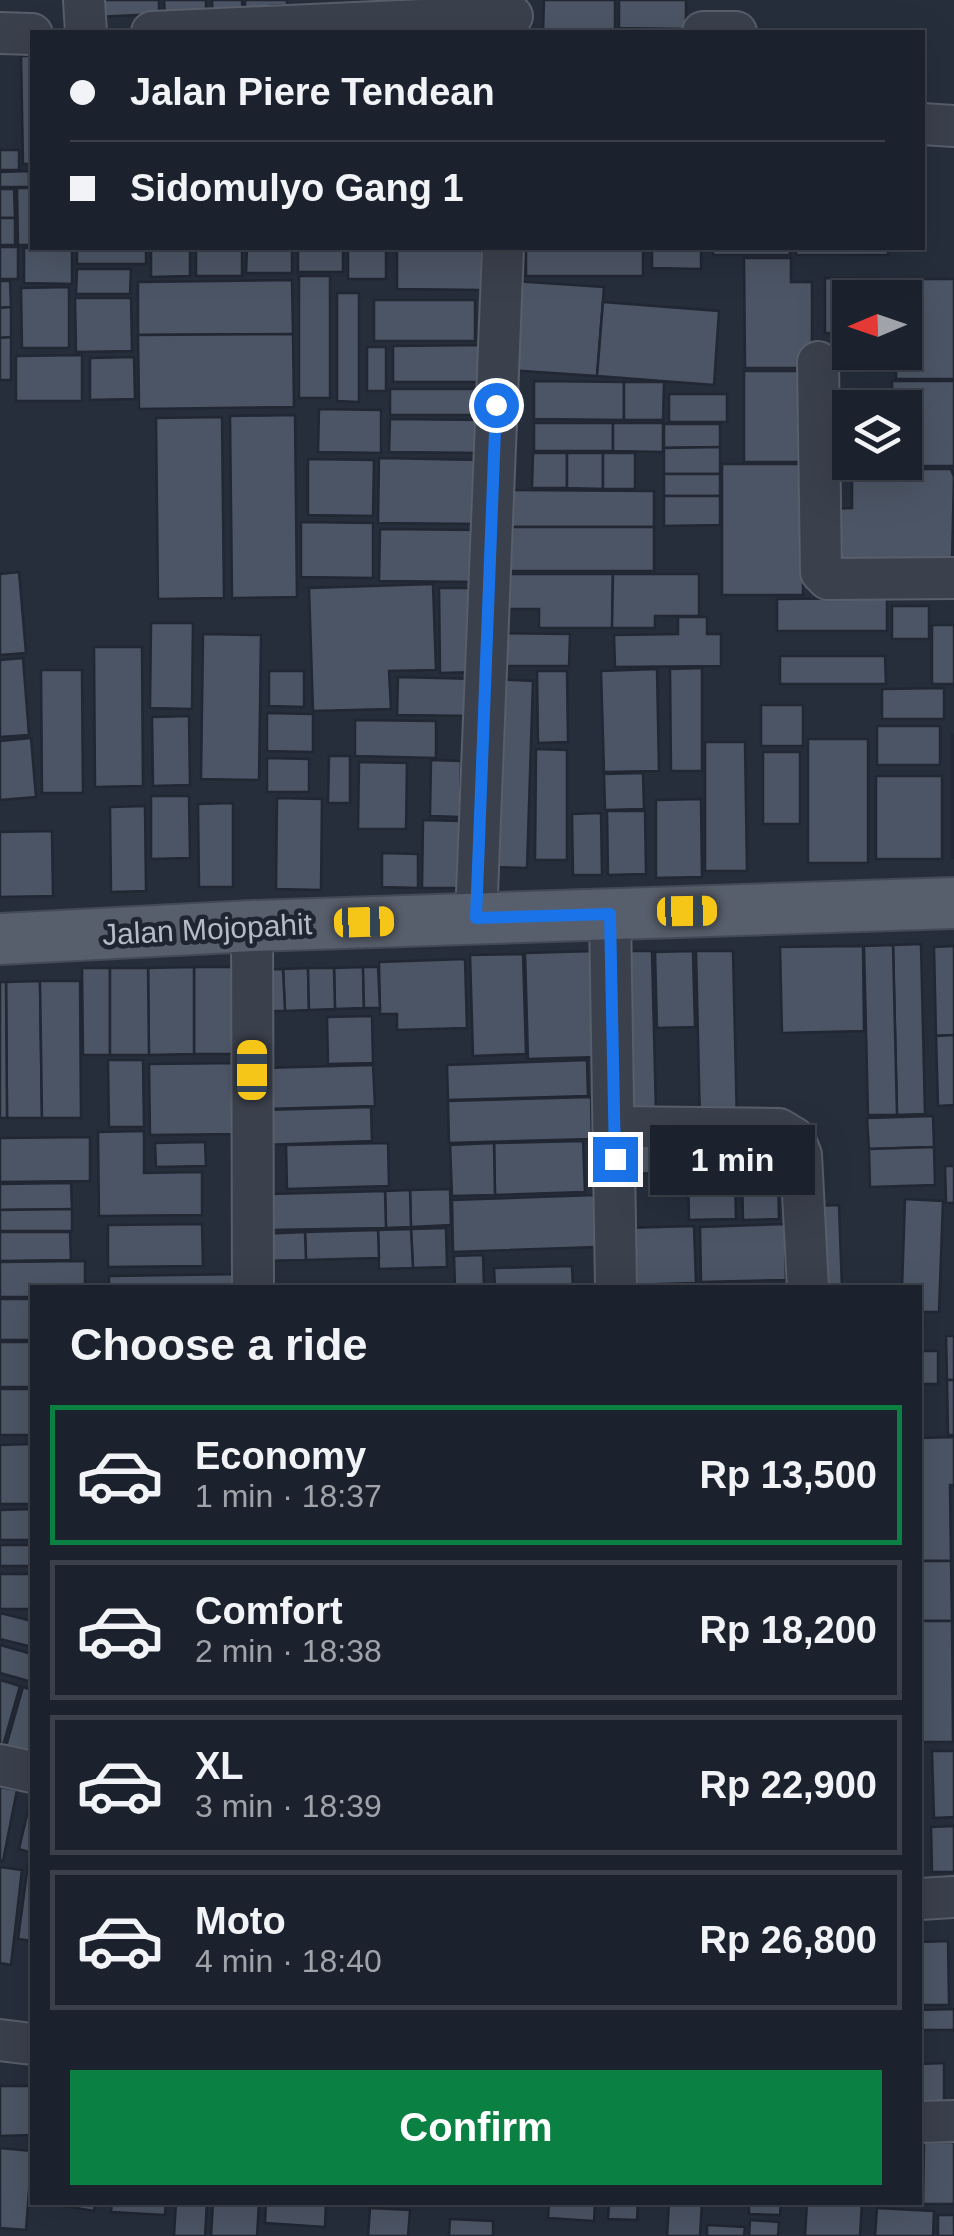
<!DOCTYPE html>
<meta charset="utf-8">
<style>
:root{--surface:#1c222d;--page:#252a35;--text:#f1f3f6;--muted:#a0a4aa;--line:#3a3f49;--accent:#0b8043}
body{margin:0;font-family:Arial,sans-serif;background:var(--page);color:var(--text);height:100vh;display:flex;flex-direction:column;font-size:38px;white-space:nowrap}
*{box-sizing:border-box;margin:0}
p{font-size:32px;color:var(--muted)}
.icon{flex:none;width:55px;height:55px;fill:none;stroke:currentColor;stroke-width:2;stroke-linecap:round;stroke-linejoin:round}
.map{position:relative;flex:1;overflow:hidden}
.details{position:absolute;left:30px;top:1285px;width:892px;height:920px;display:flex;flex-direction:column;background:var(--surface);border-radius:0px;box-shadow:0 10px 40px #0002,0 0 0 2px var(--line)}
.details>*{flex:none}
.banner{position:absolute;left:30px;top:30px;width:895px;height:220px;border-radius:0px;box-shadow:0 10px 40px #0002,0 0 0 2px var(--line);display:grid;align-content:center;height:220px;padding:0 40px;background:var(--surface)}
.needle{width:65px;rotate:268deg}
.fabs{position:absolute;left:832px;top:280px;display:grid;gap:20px}
.fabs a{display:grid;place-items:center;width:90px;height:90px;border-radius:0px;background:var(--surface);box-shadow:0 10px 40px #0002,0 0 0 2px var(--line);font-size:50px}
.end{position:absolute;width:45px;height:45px;margin:-22px;border:12px solid #1a73e8;background:#fff;box-shadow:0 0 0 5px #fff}
.from{border-radius:50%}
.bubble{position:absolute;height:70px;border-radius:0px;background:var(--surface);box-shadow:0 10px 40px #0002,0 0 0 2px var(--line);font-size:32px;font-weight:600;line-height:70px;text-align:center}
.car{position:absolute;width:30px;height:60px;margin:-30px -15px;border-radius:12px;box-shadow:0 0 8px 2px #0007;background:linear-gradient(#f5c518 24%,#345 0 40%,#f5c518 0 76%,#345 0 86%,#f5c518 0)}
.banner b{display:flex;align-items:center;gap:35px;height:95px;font-size:38px}
.banner b+b{border-top:2px solid var(--line)}
.banner i{width:25px;height:25px;background:var(--text)}
ul{padding:0;list-style:none}
li{display:flex;align-items:center;gap:30px;height:140px;margin:0 20px 15px;padding:0 20px;border:5px solid var(--line);border-radius:0px}
li div{flex:1}
li b{display:block;font-size:38px}
li em{font-style:normal;font-weight:600}
li.selected{border-color:var(--accent)}
li>.icon{width:90px;height:90px;stroke-width:1.5}
h2{padding:0 40px;font-size:45px;line-height:120px}
.button{display:flex;gap:20px;margin-top:auto;padding:20px 40px}
.button a{flex:1;height:115px;border-radius:0px;background:var(--accent);color:#fff;font-size:40px;font-weight:600;line-height:115px;text-align:center}
.map>svg:first-child{display:block}
.building{fill:#4c5565;stroke:#212733;stroke-width:2.5}
.lines{fill:none;stroke-linecap:round;stroke-linejoin:round}
.minor-casing{stroke:#585e6a;stroke-width:44}
.major-casing{stroke:#434955;stroke-width:54}
.minor{stroke:#3a404c;stroke-width:40}
.major{stroke:#585f6c;stroke-width:50}
.route{stroke:#1a73e8;stroke-width:12}
.labels{text-anchor:middle;dominant-baseline:central;stroke-width:9;stroke-linejoin:round;paint-order:stroke}
.street-label{font-size:30px;fill:#b5bbc7;stroke:#1f2531}
</style>
<div class="map">
<svg width="954" height="2236" viewBox="0 0 954 2236">
<rect width="100%" height="100%" fill="#262e3c"/>
<!-- building -->
<g class="building">
<path d="M94,0H159V14L95,17Z"/>
<path d="M164,0H206V15L165,17Z"/>
<path d="M212,0H242L243,19L213,20Z"/>
<path d="M245,0H287V5L270,6V18L245,19Z"/>
<path d="M544,0H615V32H543Z"/>
<path d="M619,0H686V29L619,28Z"/>
<path d="M21,56H32V164H23Z"/>
<rect x="0" y="150" width="19" height="20"/>
<path d="M29,171V187H0V172Z"/>
<path d="M17,188H32V245H18Z"/>
<path d="M0,189H14L15,218H0Z"/>
<rect x="0" y="218" width="15" height="27"/>
<rect x="0" y="247" width="18" height="32"/>
<path d="M24,248H72V284L24,283Z"/>
<rect x="77" y="248" width="69" height="16"/>
<path d="M151,248H190V276L151,277Z"/>
<rect x="196" y="248" width="46" height="28"/>
<path d="M247,248H292V273H246Z"/>
<rect x="298" y="248" width="45" height="24"/>
<rect x="348" y="248" width="38" height="31"/>
<path d="M397,248H482V290L397,289Z"/>
<rect x="526" y="248" width="117" height="28"/>
<path d="M652,248H701V269L652,268Z"/>
<rect x="713" y="248" width="77" height="7"/>
<rect x="796" y="248" width="92" height="7"/>
<path d="M744,258H791V282H812V368H745Z"/>
<path d="M77,269H131L130,294H76Z"/>
<rect x="299" y="276" width="31" height="122"/>
<path d="M825,278L871,279V298H850V333H825Z"/>
<path d="M871,279H954V379H896V352H905V298H871Z"/>
<path d="M292,280L293,334L138,335V282Z"/>
<path d="M0,281H10L11,307L0,308Z"/>
<path d="M514,281L604,287L597,376L508,370Z"/>
<path d="M69,287V348H22L21,288Z"/>
<path d="M337,293H359V402L337,401Z"/>
<path d="M75,298H131L132,351L76,352Z"/>
<rect x="374" y="300" width="101" height="41"/>
<path d="M603,302L719,311L714,385L597,376Z"/>
<path d="M11,307V337L0,338V308Z"/>
<path d="M293,334L294,407L139,409L138,335Z"/>
<path d="M11,337V380H0V338Z"/>
<path d="M485,345L484,382H393V346Z"/>
<rect x="367" y="347" width="19" height="44"/>
<path d="M82,355V401H16V356Z"/>
<path d="M134,357L135,399L90,400V358Z"/>
<rect x="744" y="371" width="67" height="91"/>
<path d="M534,381L624,382V420L534,419Z"/>
<path d="M892,381H954V466H855V462H905V408H892Z"/>
<path d="M624,382H664L663,420H624Z"/>
<rect x="390" y="389" width="94" height="26"/>
<rect x="669" y="394" width="58" height="28"/>
<path d="M319,409L381,410V453L318,452Z"/>
<path d="M295,415L297,597L232,598L230,416Z"/>
<path d="M222,417L224,598L158,599L156,418Z"/>
<path d="M390,419L484,420L483,453L389,452Z"/>
<rect x="534" y="423" width="79" height="28"/>
<path d="M613,423H663V452L613,451Z"/>
<path d="M664,424H720V447L664,448Z"/>
<path d="M720,447V474H664V448Z"/>
<path d="M533,453H567V488H532Z"/>
<path d="M567,453H603V489L567,488Z"/>
<rect x="603" y="453" width="32" height="36"/>
<path d="M379,458L482,460L481,524L378,523Z"/>
<path d="M308,459L374,460L373,516L308,515Z"/>
<rect x="722" y="464" width="81" height="131"/>
<path d="M852,469H951L954,477L952,561H821V509L852,508Z"/>
<rect x="664" y="474" width="56" height="22"/>
<path d="M503,490L654,491V527H502Z"/>
<path d="M664,496H720V525L664,526Z"/>
<path d="M301,522L373,523V578L301,577Z"/>
<path d="M502,527H654V571H503Z"/>
<path d="M380,529L479,530L478,582L379,581Z"/>
<path d="M19,572L26,653L0,655V574Z"/>
<path d="M506,574H613L612,628H539V609H506Z"/>
<path d="M613,574H699V616H655V628H612Z"/>
<path d="M433,584L436,670L389,671L391,709L313,711L309,588Z"/>
<path d="M439,588H477L478,672L440,673Z"/>
<path d="M887,598V631H777V599Z"/>
<rect x="892" y="606" width="37" height="33"/>
<path d="M678,617H707V634H721V666L615,667L614,635L678,634Z"/>
<path d="M151,623H193L192,709L150,708Z"/>
<rect x="932" y="625" width="22" height="59"/>
<path d="M494,633L570,634L569,666H493Z"/>
<path d="M203,634L261,635L259,780L201,779Z"/>
<path d="M94,647H142L143,786L95,787Z"/>
<path d="M780,656H885L886,684H780Z"/>
<path d="M23,658L29,735L0,737V660Z"/>
<path d="M702,668V771H671L670,669Z"/>
<path d="M657,669L659,771L604,772L601,671Z"/>
<path d="M41,670H82L83,793H42Z"/>
<path d="M269,671H304V707L269,706Z"/>
<path d="M537,671H567L568,742L538,743Z"/>
<path d="M398,677L477,679V716L397,715Z"/>
<path d="M490,679L533,681L527,868L485,867Z"/>
<path d="M944,688V719H882V689Z"/>
<rect x="761" y="705" width="42" height="41"/>
<path d="M267,713L313,714V752L267,751Z"/>
<path d="M189,716L190,785L153,786L152,717Z"/>
<path d="M355,720L436,721V758L355,756Z"/>
<rect x="877" y="726" width="63" height="39"/>
<rect x="952" y="735" width="2" height="123"/>
<path d="M31,738L36,797L0,800V741Z"/>
<rect x="808" y="739" width="60" height="124"/>
<path d="M705,742H745L747,871H705Z"/>
<path d="M536,749L567,750V860H535Z"/>
<rect x="763" y="752" width="37" height="72"/>
<path d="M329,756H350V803H328Z"/>
<path d="M267,758L309,759V792H267Z"/>
<path d="M431,760L461,761L460,817L430,816Z"/>
<path d="M359,762L407,763L406,829H358Z"/>
<path d="M643,773L644,809L605,810L604,774Z"/>
<rect x="876" y="776" width="66" height="83"/>
<path d="M151,796H189L190,858L151,859Z"/>
<path d="M277,798L322,799L321,890L276,889Z"/>
<path d="M701,799L702,877L656,878V800Z"/>
<path d="M233,803V887H199L198,804Z"/>
<path d="M145,806L146,891L111,892L110,807Z"/>
<path d="M607,811H645L646,874L608,875Z"/>
<path d="M601,813L602,875H573L572,814Z"/>
<path d="M423,820L460,821L459,888H422Z"/>
<path d="M52,831L53,896L0,897V832Z"/>
<path d="M382,853L418,854V888L382,887Z"/>
<path d="M921,944L925,1114L897,1115L893,945Z"/>
<path d="M893,945L897,1115H868L864,946Z"/>
<path d="M863,946L864,1031L782,1033L780,947Z"/>
<path d="M954,946V1035L936,1036L934,947Z"/>
<path d="M596,951L599,1057L528,1059L525,953Z"/>
<path d="M615,951H652L656,1113L619,1114Z"/>
<path d="M693,951L695,1027L657,1028L655,952Z"/>
<path d="M696,951H733L737,1124L700,1125Z"/>
<path d="M523,954L526,1054L473,1056L470,955Z"/>
<path d="M465,959L467,1028L397,1030V1014H380L379,962Z"/>
<path d="M194,967H244L245,1054H194Z"/>
<path d="M194,967V1054L149,1055L148,968Z"/>
<path d="M363,967L364,1008L335,1009L334,968Z"/>
<path d="M363,967H378L380,1008H364Z"/>
<path d="M82,968H110V1055H83Z"/>
<path d="M110,968H148L149,1055H110Z"/>
<path d="M308,968L309,1010L285,1011L283,969Z"/>
<path d="M308,968H334L335,1009L309,1010Z"/>
<path d="M283,969L285,1011H257L255,970Z"/>
<path d="M40,981L42,1118H7L6,982Z"/>
<path d="M40,981H80L81,1118H42Z"/>
<path d="M0,982H6L7,1118H0Z"/>
<path d="M372,1016L373,1063L328,1064L327,1017Z"/>
<path d="M954,1035V1105L938,1106L936,1036Z"/>
<path d="M108,1060H143L144,1127H109Z"/>
<path d="M587,1060L588,1096L448,1100L447,1065Z"/>
<path d="M241,1063V1134L150,1135L149,1064Z"/>
<path d="M373,1065L375,1106L264,1109L262,1068Z"/>
<path d="M591,1097L592,1139L449,1143L448,1101Z"/>
<path d="M371,1107L372,1141L264,1145V1110Z"/>
<path d="M933,1116L934,1147L869,1149L867,1118Z"/>
<path d="M144,1131V1173L202,1172V1215L99,1216L98,1132Z"/>
<path d="M90,1137V1181L0,1182V1138Z"/>
<path d="M776,1137V1170L623,1174L622,1141Z"/>
<path d="M583,1141L585,1192L495,1195L494,1143Z"/>
<path d="M205,1142L206,1166L156,1167L155,1143Z"/>
<path d="M388,1143L389,1186L287,1189L286,1145Z"/>
<path d="M494,1143L495,1195L452,1196L450,1145Z"/>
<path d="M934,1147L935,1185L870,1187L869,1149Z"/>
<path d="M945,1166H954V1203H946Z"/>
<path d="M778,1174L779,1219L743,1220L742,1175Z"/>
<path d="M735,1176L736,1219L689,1220L688,1177Z"/>
<path d="M71,1183L72,1209L0,1210V1184Z"/>
<path d="M450,1189L451,1225L411,1227L410,1190Z"/>
<path d="M410,1190L411,1227L386,1228L385,1191Z"/>
<path d="M385,1191L386,1228L270,1230L269,1194Z"/>
<path d="M596,1195L597,1247L453,1252L452,1200Z"/>
<path d="M905,1199L943,1201L939,1312H920V1288H902Z"/>
<path d="M839,1205L842,1288H814L812,1206Z"/>
<path d="M72,1209V1231H0V1210Z"/>
<path d="M202,1224L203,1266L108,1267V1225Z"/>
<path d="M785,1224L786,1280L701,1282L700,1227Z"/>
<path d="M694,1226L696,1283L625,1285L623,1228Z"/>
<path d="M446,1228L447,1267L413,1268L411,1229Z"/>
<path d="M411,1229L413,1268L379,1269L378,1230Z"/>
<path d="M378,1230L379,1258L306,1260L305,1232Z"/>
<path d="M0,1232H70L71,1260L0,1261Z"/>
<path d="M305,1232L306,1260L260,1261V1234Z"/>
<path d="M483,1255L484,1288H455L454,1256Z"/>
<path d="M85,1261V1288H32V1297H0V1262Z"/>
<path d="M572,1266L573,1288H495L494,1268Z"/>
<path d="M246,1274V1288H109V1276Z"/>
<rect x="0" y="1299" width="32" height="41"/>
<path d="M946,1336H954V1380H947Z"/>
<rect x="0" y="1342" width="32" height="45"/>
<rect x="920" y="1351" width="18" height="33"/>
<path d="M947,1380H954V1435H948Z"/>
<rect x="0" y="1389" width="32" height="46"/>
<path d="M954,1437V1485H950L951,1561H920V1438Z"/>
<path d="M32,1444V1504H0V1445Z"/>
<path d="M32,1509V1540H0V1510Z"/>
<rect x="0" y="1545" width="32" height="21"/>
<path d="M920,1561H951L952,1621H920Z"/>
<rect x="0" y="1574" width="32" height="35"/>
<path d="M0,1613L32,1621V1647L0,1639Z"/>
<path d="M920,1621H952L953,1742H920Z"/>
<path d="M0,1645L32,1654V1682L0,1673Z"/>
<path d="M0,1680L20,1686L2,1749H0Z"/>
<path d="M23,1687L32,1690V1758L5,1750Z"/>
<path d="M932,1751H954V1817L934,1818Z"/>
<path d="M0,1787L17,1790L3,1861H0Z"/>
<path d="M30,1802H32V1853L19,1849Z"/>
<path d="M954,1826V1872H932L931,1827Z"/>
<path d="M28,1864L32,1865V1941L18,1939Z"/>
<path d="M0,1867L22,1870L11,1965L0,1963Z"/>
<path d="M948,1941L949,2005H920V1942Z"/>
<path d="M954,2009V2030H920V2010Z"/>
<path d="M944,2063V2107H920V2064Z"/>
<path d="M0,2086H32V2135L0,2136Z"/>
<path d="M924,2142H954V2204H923Z"/>
<path d="M0,2148L32,2151L26,2230L0,2228Z"/>
<path d="M41,2202H95L94,2211Z"/>
<path d="M112,2202H166L165,2215L111,2212Z"/>
<path d="M176,2202H207L205,2236H174Z"/>
<path d="M213,2202H259L257,2236H211Z"/>
<path d="M266,2202H326L325,2227L265,2223Z"/>
<path d="M549,2202H595L594,2221L548,2218Z"/>
<path d="M609,2202H638L637,2220L608,2219Z"/>
<path d="M669,2202H702L700,2236H667Z"/>
<path d="M749,2202H781L780,2215L749,2214Z"/>
<path d="M807,2202H862L860,2236H805Z"/>
<path d="M370,2208L410,2210L408,2236H368Z"/>
<path d="M877,2208L934,2211L933,2236H875Z"/>
<rect x="938" y="2215" width="16" height="21"/>
<path d="M450,2219L493,2221V2236H449Z"/>
<path d="M750,2220L779,2222L778,2236H749Z"/>
<path d="M707,2225L745,2227L744,2236H707Z"/>
</g>
<g class="lines">
<!-- minor casing -->
<g class="minor-casing">
<g id="minor">
<path d="M84,0L86,32"/>
<path d="M152,32L512,16"/>
<path d="M703,32H736"/>
<path d="M0,33L32,34"/>
<path d="M922,124L954,126"/>
<path d="M818,362L821,572L828,579L954,578"/>
<path d="M610,914L616,1288"/>
<path d="M476,918L503,248"/>
<path d="M252,926L253,1288"/>
<path d="M614,1127L779,1129L794,1138L801,1155L808,1288"/>
<path d="M0,1765L32,1772"/>
<path d="M920,1899L954,1897"/>
<path d="M0,2040L32,2044"/>
<path d="M920,2122L954,2121"/>
</g>
</g>
<!-- major casing -->
<g class="major-casing">
<path id="major" d="M0,939L252,926L954,903"/>
</g>
<!-- minor -->
<use href="#minor" class="minor"/>
<!-- major -->
<use href="#major" class="major"/>
</g>
<g class="lines">
<!-- route -->
<path class="route" d="M496,405L476,918L610,914L615,1159"/>
</g>
<g class="labels">
<!-- street labels -->
<g class="street-label">
<text transform="translate(207 929) rotate(-3)">Jalan Mojopahit</text>
</g>
</g>
</svg>
<div class="fabs">
<a><svg class="needle" viewBox="-14 -14 28 28"><path d="M0-13l5 13h-10z" fill="#e53935"/><path d="M0 13l5-13h-10z" fill="#a0a4aa"/></svg></a>
<a><svg class="icon" aria-label="layers" viewBox="0 0 24 24"><path d="M12 4l9 5-9 5-9-5zM3 14l9 5 9-5"/></svg></a>
</div>
<i class="end from" style="left:496px;top:405px"></i>
<i class="end" style="left:615px;top:1159px"></i>
<div class="bubble" style="left:650px;top:1125px;width:165px">1 min</div>
<i class="car" style="left:687px;top:911px;rotate:89deg"></i>
<i class="car" style="left:364px;top:922px;rotate:88deg"></i>
<i class="car" style="left:252px;top:1070px;rotate:0deg"></i>
<div class="banner">
<b><i class="from"></i>Jalan Piere Tendean</b>
<b><i></i>Sidomulyo Gang 1</b>
</div>
<section class="details">
<h2>Choose a ride</h2>
<ul>
<li class="selected"><svg class="icon" aria-label="car" viewBox="0 0 24 24"><path d="M5 17H2v-5l4-1 3-4h7l3 4 3 1v5h-3M9 17h6M6 11h13"/><circle cx="7" cy="17" r="2"/><circle cx="17" cy="17" r="2"/></svg><div><b>Economy</b><p>1 min · 18:37</p></div><em>Rp 13,500</em></li>
<li><svg class="icon" aria-label="car" viewBox="0 0 24 24"><path d="M5 17H2v-5l4-1 3-4h7l3 4 3 1v5h-3M9 17h6M6 11h13"/><circle cx="7" cy="17" r="2"/><circle cx="17" cy="17" r="2"/></svg><div><b>Comfort</b><p>2 min · 18:38</p></div><em>Rp 18,200</em></li>
<li><svg class="icon" aria-label="car" viewBox="0 0 24 24"><path d="M5 17H2v-5l4-1 3-4h7l3 4 3 1v5h-3M9 17h6M6 11h13"/><circle cx="7" cy="17" r="2"/><circle cx="17" cy="17" r="2"/></svg><div><b>XL</b><p>3 min · 18:39</p></div><em>Rp 22,900</em></li>
<li><svg class="icon" aria-label="car" viewBox="0 0 24 24"><path d="M5 17H2v-5l4-1 3-4h7l3 4 3 1v5h-3M9 17h6M6 11h13"/><circle cx="7" cy="17" r="2"/><circle cx="17" cy="17" r="2"/></svg><div><b>Moto</b><p>4 min · 18:40</p></div><em>Rp 26,800</em></li>
</ul>
<div class="button"><a>Confirm</a></div>
</section>
</div>
